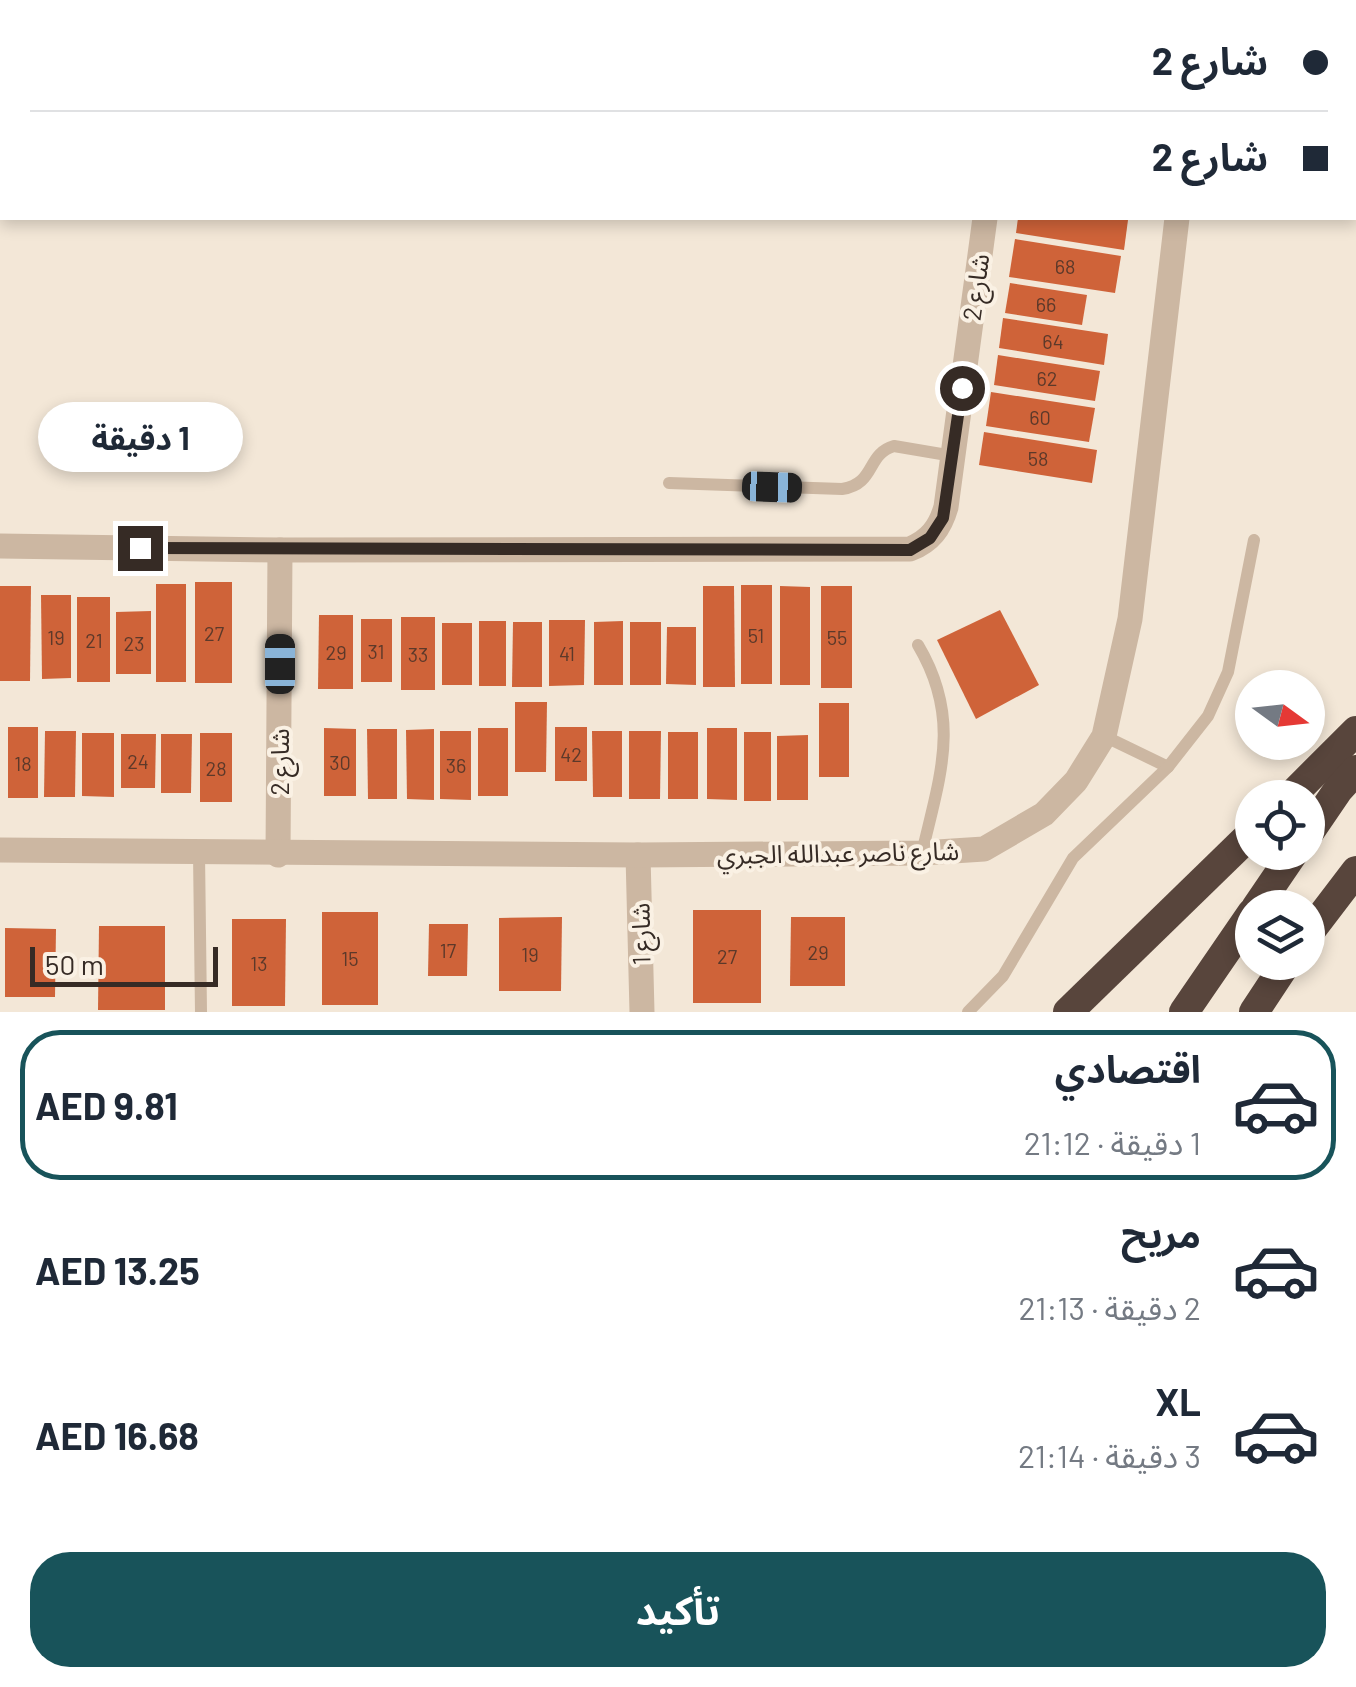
<!DOCTYPE html>
<html lang="ar">
<meta charset="utf-8">
<style>
:root{--surface:#fff;--page:#f2f2f3;--text:#1f2937;--muted:#747a83;--line:#e0e1e3;--accent:#18535a}
body{margin:0;font-family:Barlow,"Noto Sans Arabic",sans-serif;background:var(--page);color:var(--text);direction:rtl;height:100vh;display:flex;flex-direction:column;font-size:38px;white-space:nowrap}
*{box-sizing:border-box;margin:0}
p{font-size:32px;color:var(--muted)}
.icon{flex:none;width:55px;height:55px;fill:none;stroke:currentColor;stroke-width:2;stroke-linecap:round;stroke-linejoin:round}
.map{position:relative;height:1012px;overflow:hidden;direction:ltr}
.drawer{display:flex;flex-direction:column;background:var(--surface);flex:1}
.drawer>*{flex:none}
.top-card{position:absolute;left:0px;top:0px;width:1358px;height:220px;box-shadow:0 5px 15px #0003;direction:rtl;display:grid;align-content:center;height:220px;padding:0 30px;background:var(--surface)}
.needle{width:65px;rotate:105deg}
.tools{position:absolute;left:1235px;top:670px;display:grid;gap:20px}
.tools a{display:grid;place-items:center;width:90px;height:90px;border-radius:50%;background:var(--surface);box-shadow:0 5px 15px #0003;font-size:50px}
.scale{position:absolute;left:30px;bottom:25px;width:188px;box-sizing:border-box;padding-left:10px;border:5px solid #362b25;border-top:0;font-size:28px;line-height:35px;white-space:nowrap;color:#362b25;-webkit-text-stroke:8px #faf1e4;paint-order:stroke}
.end{position:absolute;width:45px;height:45px;margin:-22px;border:12px solid #362b25;background:#fff;box-shadow:0 0 0 5px #fff}
.from{border-radius:50%}
.bubble{position:absolute;height:70px;border-radius:35px;background:var(--surface);box-shadow:0 5px 15px #0003;font-size:32px;font-weight:700;line-height:70px;text-align:center;direction:rtl}
.car{position:absolute;width:30px;height:60px;margin:-30px -15px;border-radius:12px;box-shadow:0 0 8px 2px #0007;background:linear-gradient(#222 24%,#8ab4d8 0 40%,#222 0 76%,#8ab4d8 0 86%,#222 0)}
.top-card b{display:flex;align-items:center;gap:35px;height:95px;font-size:38px}
.top-card b+b{border-top:2px solid var(--line)}
.top-card i{width:25px;height:25px;background:var(--text)}
ul{padding:18px 0 0;list-style:none}
li{display:flex;align-items:center;gap:30px;height:150px;margin:0 20px 15px;padding:0 10px;border:5px solid transparent;border-radius:40px}
li div{flex:1}
li b{display:block;font-size:38px}
li em{font-style:normal;font-weight:700}
li.on{border-color:var(--accent)}
li>.icon{width:90px;height:90px;stroke-width:1.5}
.cta{display:flex;gap:20px;margin-top:auto;padding:20px 30px}
.cta a{flex:1;height:115px;border-radius:40px;background:var(--accent);color:#fff;font-size:40px;font-weight:700;line-height:115px;text-align:center}
.map>svg:first-child{display:block}
.building{fill:#cf6339}
.lines{fill:none;stroke-linecap:round;stroke-linejoin:round}
.service{stroke:#ccb7a2;stroke-width:12}
.minor{stroke:#ccb7a2;stroke-width:25}
.tertiary{stroke:#ccb7a2;stroke-width:25}
.motorway{stroke:#58453c;stroke-width:30}
.route{stroke:#362b25;stroke-width:12}
.labels{text-anchor:middle;dominant-baseline:central;stroke-width:8;stroke-linejoin:round;paint-order:stroke}
.number-label{font-size:20px;fill:#5c392a}
.street-label{font-size:25px;fill:#362b25;stroke:#faf1e4}
</style>
<div class="map">
<svg width="1356" height="1012" viewBox="0 0 1356 1012">
<rect width="100%" height="100%" fill="#f3e7d7"/>
<!-- building -->
<g class="building">
<path d="M1018,218L1128,220L1124,250L1016,233Z"/>
<path d="M1015,239L1121,256L1115,293L1009,277Z"/>
<path d="M1010,283L1087,295L1082,325L1005,313Z"/>
<path d="M1003,318L1108,334L1104,365L999,348Z"/>
<path d="M998,355L1100,371L1095,401L994,385Z"/>
<path d="M991,392L1095,408L1089,442L986,426Z"/>
<path d="M984,432L1097,450L1092,483L979,465Z"/>
<rect x="195" y="582" width="37" height="101"/>
<rect x="156" y="584" width="30" height="98"/>
<rect x="741" y="585" width="31" height="99"/>
<path d="M0,586H31L30,681H0Z"/>
<path d="M703,586H734L735,687H703Z"/>
<path d="M780,586L810,587V685H780Z"/>
<rect x="821" y="586" width="31" height="102"/>
<path d="M41,595H71V678L42,679Z"/>
<rect x="77" y="597" width="33" height="85"/>
<path d="M1000,610L1039,685L976,719L937,640Z"/>
<path d="M151,611V674H116V612Z"/>
<path d="M319,615H353V689H318Z"/>
<rect x="401" y="617" width="34" height="73"/>
<rect x="361" y="619" width="31" height="63"/>
<path d="M549,620H585L584,685L549,686Z"/>
<rect x="479" y="621" width="27" height="65"/>
<path d="M623,621V685H594V622Z"/>
<path d="M513,622H542V687H512Z"/>
<rect x="630" y="622" width="31" height="63"/>
<rect x="442" y="623" width="30" height="62"/>
<path d="M667,627H696V685L666,684Z"/>
<path d="M515,702H547L546,772H515Z"/>
<rect x="819" y="703" width="30" height="74"/>
<rect x="8" y="727" width="30" height="71"/>
<rect x="555" y="727" width="32" height="54"/>
<path d="M324,728L356,729V796H324Z"/>
<rect x="478" y="728" width="30" height="68"/>
<path d="M707,728H737V800L707,799Z"/>
<path d="M367,729H397V799H368Z"/>
<path d="M434,729V800L407,799L406,730Z"/>
<path d="M45,731H76L75,797H44Z"/>
<path d="M440,731H471V800L440,799Z"/>
<path d="M592,731H622V797H593Z"/>
<path d="M629,731H661L660,799H629Z"/>
<rect x="668" y="732" width="30" height="67"/>
<rect x="744" y="732" width="27" height="69"/>
<path d="M82,733H114V797L82,796Z"/>
<rect x="200" y="733" width="32" height="69"/>
<path d="M121,734H156L155,788H121Z"/>
<path d="M161,734H192L191,793H161Z"/>
<path d="M808,735V800H777V736Z"/>
<rect x="693" y="910" width="68" height="93"/>
<rect x="322" y="912" width="56" height="93"/>
<path d="M562,917L561,991H499V918Z"/>
<path d="M791,917H845V986H790Z"/>
<path d="M232,919H286L285,1006H232Z"/>
<path d="M429,924H468L467,976H428Z"/>
<path d="M99,926H165V1010H98Z"/>
<path d="M5,928L56,929L55,997H5Z"/>
</g>
<g class="lines">
<!-- service -->
<g class="service">
<path d="M669,483L842,489C876,484 866,454 894,446L953,456"/>
<path d="M918,645C962,719 940,775 922,853"/>
<path d="M1104,736L1168,767"/>
<path d="M199,853L201,1012"/>
<path d="M968,1012L1003,976L1073,858L1168,767L1208,716L1228,672L1254,540"/>
</g>
<!-- minor -->
<g class="minor">
<path d="M173,0L186,2"/>
<path d="M1016,2L1017,0"/>
<path d="M0,546L280,550L910,549C930,541 940,528 946,507L985,218"/>
<path d="M278,855L280,550"/>
<path d="M638,855L642,1012"/>
</g>
<!-- tertiary -->
<g class="tertiary">
<path d="M1202,2V0"/>
<path d="M0,850L638,855L922,853L984,849L1044,814L1076,781L1104,736L1130,619L1177,218"/>
</g>
<!-- motorway -->
<g class="motorway">
<path d="M1289,798L1356,731"/>
<path d="M1308,834L1338,790L1356,770"/>
<path d="M1256,908L1294,852"/>
<path d="M1308,934L1356,871"/>
<path d="M1068,1012L1252,833"/>
<path d="M1184,1012L1252,913"/>
<path d="M1254,1012L1287,962"/>
</g>
</g>
<g class="lines">
<!-- route -->
<path class="route" d="M140,548L910,550L930,538L943,518L962,388"/>
</g>
<g class="labels">
<!-- number labels -->
<g class="number-label">
<text x="1065" y="266">68</text>
<text x="1046" y="304">66</text>
<text x="1053" y="341">64</text>
<text x="1047" y="378">62</text>
<text x="1040" y="417">60</text>
<text x="1038" y="458">58</text>
<text x="214" y="633">27</text>
<text x="756" y="635">51</text>
<text x="56" y="637">19</text>
<text x="837" y="637">55</text>
<text x="94" y="640">21</text>
<text x="134" y="643">23</text>
<text x="376" y="651">31</text>
<text x="336" y="652">29</text>
<text x="567" y="653">41</text>
<text x="418" y="654">33</text>
<text x="571" y="754">42</text>
<text x="138" y="761">24</text>
<text x="340" y="762">30</text>
<text x="23" y="763">18</text>
<text x="456" y="765">36</text>
<text x="216" y="768">28</text>
<text x="448" y="950">17</text>
<text x="818" y="952">29</text>
<text x="530" y="954">19</text>
<text x="727" y="956">27</text>
<text x="350" y="958">15</text>
<text x="259" y="963">13</text>
</g>
<!-- street labels -->
<g class="street-label">
<text transform="translate(975 287) rotate(-82)">شارع 2</text>
<text transform="translate(279 762) rotate(-90)">شارع 2</text>
<text transform="translate(838 852) rotate(-1)">شارع ناصر عبدالله الجبري</text>
<text transform="translate(640 934) rotate(-91)">شارع 1</text>
</g>
</g>
</svg>
<div class="tools">
<a><svg class="needle" viewBox="-14 -14 28 28"><path d="M0-13l5 13h-10z" fill="#e53935"/><path d="M0 13l5-13h-10z" fill="#747a83"/></svg></a>
<a><svg class="icon" aria-label="locate" viewBox="0 0 24 24"><circle cx="12" cy="12" r="6"/><path d="M12 2v4M12 18v4M2 12h4M18 12h4"/></svg></a>
<a><svg class="icon" aria-label="layers" viewBox="0 0 24 24"><path d="M12 4l9 5-9 5-9-5zM3 14l9 5 9-5"/></svg></a>
</div>
<div class="scale">50 m</div>
<i class="end from" style="left:962px;top:388px"></i>
<i class="end" style="left:140px;top:548px"></i>
<div class="bubble" style="left:38px;top:402px;width:205px">1 دقيقة</div>
<i class="car" style="left:772px;top:487px;rotate:92deg"></i>
<i class="car" style="left:280px;top:664px;rotate:0deg"></i>
<div class="top-card">
<b><i class="from"></i>شارع 2</b>
<b><i></i>شارع 2</b>
</div>
</div>
<section class="drawer">
<ul>
<li class="on"><svg class="icon" aria-label="car" viewBox="0 0 24 24"><path d="M5 17H2v-5l4-1 3-4h7l3 4 3 1v5h-3M9 17h6M6 11h13"/><circle cx="7" cy="17" r="2"/><circle cx="17" cy="17" r="2"/></svg><div><b>اقتصادي</b><p>1 دقيقة · 21:12</p></div><em>AED 9.81</em></li>
<li><svg class="icon" aria-label="car" viewBox="0 0 24 24"><path d="M5 17H2v-5l4-1 3-4h7l3 4 3 1v5h-3M9 17h6M6 11h13"/><circle cx="7" cy="17" r="2"/><circle cx="17" cy="17" r="2"/></svg><div><b>مريح</b><p>2 دقيقة · 21:13</p></div><em>AED 13.25</em></li>
<li><svg class="icon" aria-label="car" viewBox="0 0 24 24"><path d="M5 17H2v-5l4-1 3-4h7l3 4 3 1v5h-3M9 17h6M6 11h13"/><circle cx="7" cy="17" r="2"/><circle cx="17" cy="17" r="2"/></svg><div><b>XL</b><p>3 دقيقة · 21:14</p></div><em>AED 16.68</em></li>
</ul>
<div class="cta"><a>تأكيد</a></div>
</section>
